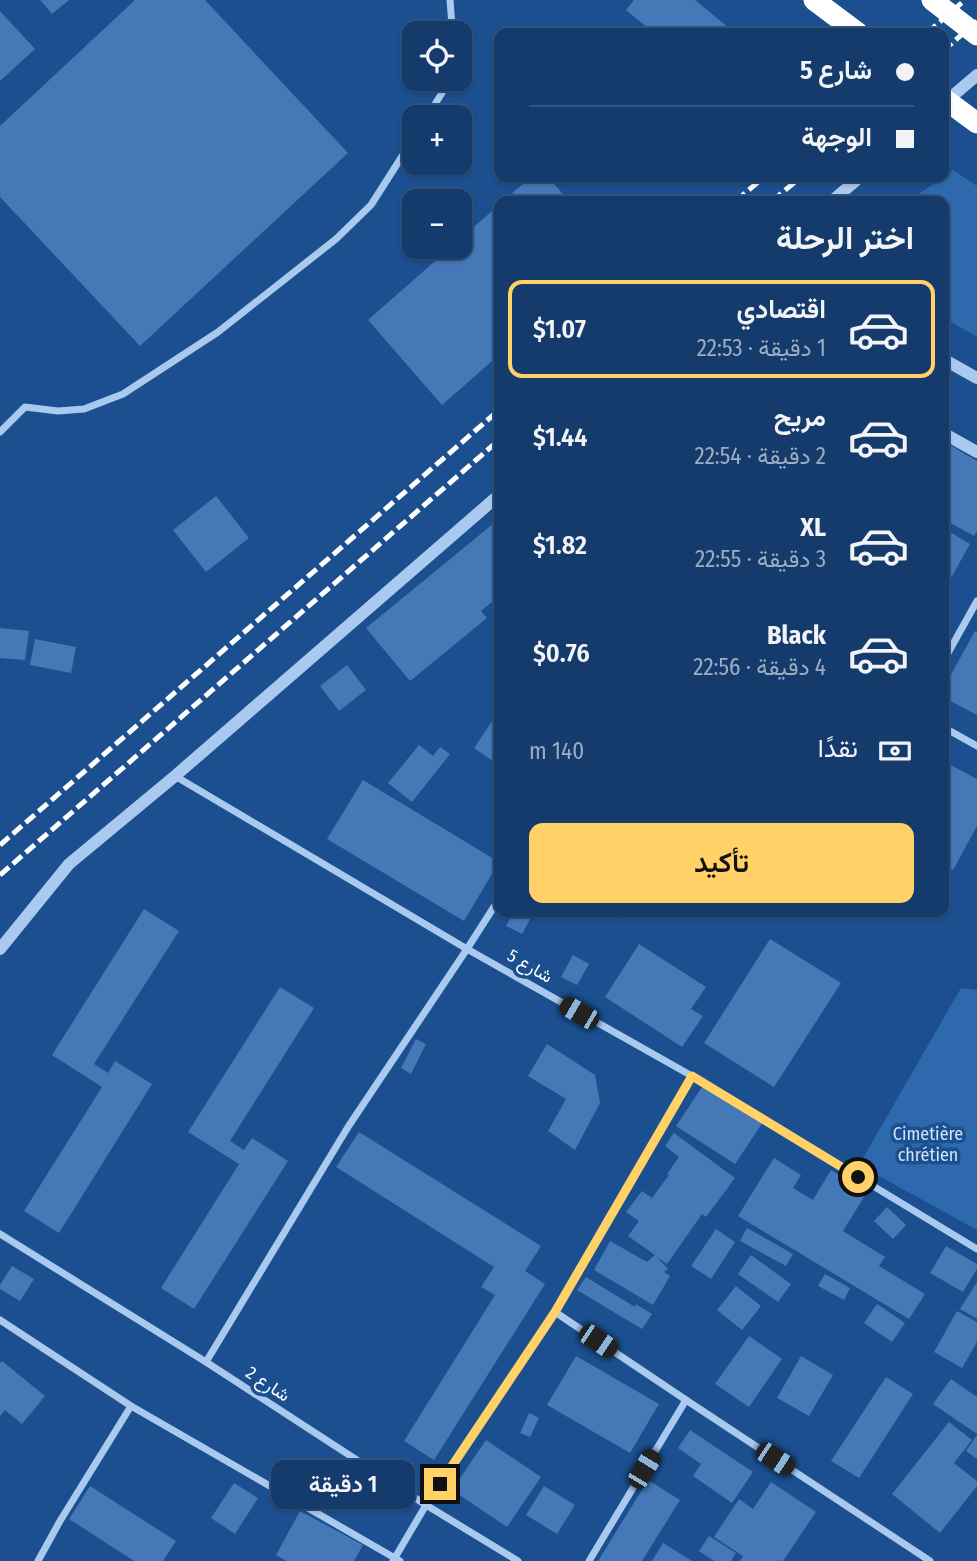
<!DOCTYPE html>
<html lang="ar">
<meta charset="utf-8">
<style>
:root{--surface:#143b6b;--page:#1d4271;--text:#f1f3f6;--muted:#9dadc1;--line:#33557e;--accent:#ffd166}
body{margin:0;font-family:"Fira Sans Condensed",Vazirmatn,sans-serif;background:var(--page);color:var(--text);direction:rtl;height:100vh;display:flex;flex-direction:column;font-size:26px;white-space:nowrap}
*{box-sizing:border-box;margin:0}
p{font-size:23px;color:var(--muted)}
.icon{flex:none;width:38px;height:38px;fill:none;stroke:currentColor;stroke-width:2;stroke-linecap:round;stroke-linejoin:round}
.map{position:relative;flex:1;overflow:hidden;direction:ltr}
.side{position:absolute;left:494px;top:196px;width:455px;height:721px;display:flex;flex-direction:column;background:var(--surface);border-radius:14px;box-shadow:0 2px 5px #0004,0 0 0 2px var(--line);direction:rtl}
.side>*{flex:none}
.guide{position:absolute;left:494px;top:28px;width:455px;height:154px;border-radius:14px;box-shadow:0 2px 5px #0004,0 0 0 2px var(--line);direction:rtl;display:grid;align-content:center;height:154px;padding:0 35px;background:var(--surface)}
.buttons{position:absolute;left:402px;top:21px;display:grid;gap:14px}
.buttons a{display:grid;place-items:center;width:70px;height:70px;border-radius:14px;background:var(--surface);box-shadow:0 2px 5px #0004,0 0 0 2px var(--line);font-size:35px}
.end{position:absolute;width:32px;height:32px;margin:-16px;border:9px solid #ffd166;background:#111;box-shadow:0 0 0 4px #111}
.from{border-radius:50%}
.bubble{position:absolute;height:49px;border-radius:14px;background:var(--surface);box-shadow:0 2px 5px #0004,0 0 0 2px var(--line);font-size:23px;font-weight:600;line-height:49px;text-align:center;direction:rtl}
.car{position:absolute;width:21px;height:42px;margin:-21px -10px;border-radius:9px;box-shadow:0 0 5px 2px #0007;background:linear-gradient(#222 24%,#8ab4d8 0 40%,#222 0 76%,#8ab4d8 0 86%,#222 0)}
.guide b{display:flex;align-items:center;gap:24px;height:66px;font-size:26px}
.guide b+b{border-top:2px solid var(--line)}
.guide i{width:18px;height:18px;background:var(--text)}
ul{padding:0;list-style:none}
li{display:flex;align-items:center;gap:21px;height:98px;margin:0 14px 10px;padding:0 21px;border:4px solid transparent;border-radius:14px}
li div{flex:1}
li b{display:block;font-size:26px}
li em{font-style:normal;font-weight:600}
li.selected{border-color:var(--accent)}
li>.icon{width:63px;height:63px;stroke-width:1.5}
h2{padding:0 35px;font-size:32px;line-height:84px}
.pay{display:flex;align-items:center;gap:18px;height:77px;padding:0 35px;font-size:26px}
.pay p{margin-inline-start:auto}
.action{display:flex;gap:14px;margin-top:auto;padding:14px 35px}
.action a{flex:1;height:80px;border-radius:14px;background:var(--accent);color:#111;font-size:28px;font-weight:600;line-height:80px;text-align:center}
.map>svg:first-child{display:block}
.green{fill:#2e69ad}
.building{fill:#4478b7}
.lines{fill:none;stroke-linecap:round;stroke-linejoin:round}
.minor{stroke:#a9c9ee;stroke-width:7}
.tertiary{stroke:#a9c9ee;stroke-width:12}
.motorway{stroke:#fff;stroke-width:21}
.rail{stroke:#fff;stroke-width:5;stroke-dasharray:12 5;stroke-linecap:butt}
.route{stroke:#ffd166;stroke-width:9}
.labels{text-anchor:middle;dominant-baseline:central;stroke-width:7;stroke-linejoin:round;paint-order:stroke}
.street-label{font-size:18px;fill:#fff;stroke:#1b4f8f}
.park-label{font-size:18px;fill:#cfe3fa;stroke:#1b4f8f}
</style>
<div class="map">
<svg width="977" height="1561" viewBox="0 0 977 1561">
<rect width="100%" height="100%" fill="#1b4f8f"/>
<!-- green -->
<g class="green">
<path d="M953,170L977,186V337L943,317V201H909Z"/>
<path d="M961,988L977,990V1230L859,1165Z"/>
</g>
<!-- building -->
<g class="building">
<path d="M40,0H69L52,14Z"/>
<path d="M135,0H205L348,153L140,346L0,197V126Z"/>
<path d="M634,0H695L735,33H654L626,10Z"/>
<path d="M0,11L35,49L0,81Z"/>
<path d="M531,177H548L569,201H503Z"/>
<path d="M499,205V355L442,405L368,320L451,247H460V239Z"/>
<path d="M943,441L977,461V531L974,536L943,519Z"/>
<path d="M216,496L249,538L206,572L173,530Z"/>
<path d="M499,519V567L496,570L499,573V596L481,611L487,618L410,681L366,628Z"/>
<path d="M943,528L970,544L943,592Z"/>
<path d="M0,628L29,631L25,660L0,658Z"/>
<path d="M975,631L977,632V715L943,697V689Z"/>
<path d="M35,639L76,647L71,673L30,665Z"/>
<path d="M347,665L366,690L339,711L320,686Z"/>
<path d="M499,711V759L496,763L474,748Z"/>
<path d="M419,745L433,756L440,747L450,754L412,802L388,783Z"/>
<path d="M945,762L977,779V826L953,870L943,865V766Z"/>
<path d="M363,780L499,862L464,921L327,839Z"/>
<path d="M144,909L179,931L94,1064L108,1073L115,1061L152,1084L59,1233L24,1211L102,1087L52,1055Z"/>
<path d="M513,912H534L522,934L506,926Z"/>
<path d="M609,912H627L621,920Z"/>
<path d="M770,939L841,983L774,1087L704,1043Z"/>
<path d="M639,944L706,987L691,1009L703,1016L682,1047L605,997Z"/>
<path d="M573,955L589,964L577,985L561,977Z"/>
<path d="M280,987L314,1008L230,1141L244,1150L252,1138L288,1161L194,1309L161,1288L239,1164L188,1132Z"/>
<path d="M416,1039L426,1044L411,1074L401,1068Z"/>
<path d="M547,1044L595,1075L600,1103L575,1150L548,1131L566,1099L528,1076Z"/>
<path d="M704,1084L763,1122L735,1164L676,1126Z"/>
<path d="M359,1132L541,1246L525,1271L545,1284L434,1460L404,1441L495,1295L481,1287L494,1267L336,1167Z"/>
<path d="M674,1133L735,1178L706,1217L702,1214L667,1264L657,1257L668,1269L664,1272L670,1276L653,1305L594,1270L610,1241L647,1262L655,1255L628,1236L639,1221L626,1212L642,1191L652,1198L669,1175L667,1174L679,1157L665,1146Z"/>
<path d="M774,1158L801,1175L793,1188L813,1200L831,1170L867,1192L843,1231L885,1257L879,1266L925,1294L909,1319L738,1216Z"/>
<path d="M887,1207L906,1225L893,1239L874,1221Z"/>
<path d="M747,1228L793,1254L786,1266L740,1241Z"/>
<path d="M716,1229L735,1242L711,1279L691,1266Z"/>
<path d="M946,1246L977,1264V1269L963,1292L930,1273Z"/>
<path d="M751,1255L791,1284L778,1302L738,1274Z"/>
<path d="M12,1266L34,1279L20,1301L0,1289V1285Z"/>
<path d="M825,1274L850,1288L844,1300L818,1286Z"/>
<path d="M586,1277L635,1307L636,1304L652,1314L642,1329L577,1290Z"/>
<path d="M977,1282V1319L960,1309Z"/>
<path d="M736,1286L761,1306L742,1330L717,1310Z"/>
<path d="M877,1304L905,1323L892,1342L864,1323Z"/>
<path d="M957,1311L977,1322V1342L962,1368L934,1352Z"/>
<path d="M749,1336L782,1359L749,1407L715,1384Z"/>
<path d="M576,1356L659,1404L630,1453L547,1405Z"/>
<path d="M801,1356L833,1375L809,1416L777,1398Z"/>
<path d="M2,1361L45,1396L22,1424L5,1410L0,1416V1363Z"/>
<path d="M886,1377L913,1394L859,1478L831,1461Z"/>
<path d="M951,1379L977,1397V1434L933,1404Z"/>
<path d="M529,1413L539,1418L530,1437L520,1433Z"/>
<path d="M949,1422L972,1440L954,1463L977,1481V1486L940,1533L892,1494Z"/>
<path d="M690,1430L753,1472L732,1503L693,1476L701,1464L678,1448Z"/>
<path d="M977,1435V1459L966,1451Z"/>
<path d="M486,1440L541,1477L507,1527L452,1490Z"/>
<path d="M648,1480L680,1500L642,1561H598Z"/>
<path d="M771,1482L816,1512L783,1561H740L743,1556L714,1537L739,1499L753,1509Z"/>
<path d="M234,1483L258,1498L235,1534L211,1518Z"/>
<path d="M90,1486L176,1541L163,1561H134L69,1519Z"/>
<path d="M544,1486L575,1505L557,1534L526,1515Z"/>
<path d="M300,1511L363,1545L354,1561H286L276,1555Z"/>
<path d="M709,1536L736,1553L731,1561H714L699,1551Z"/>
<path d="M663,1543L692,1561H652Z"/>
</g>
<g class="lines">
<!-- minor -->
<g class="minor">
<path d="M450,0L452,26L451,33"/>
<path d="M427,117L442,93L444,79"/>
<path d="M0,432L25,407L58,411L84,409L123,394L218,332L336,239L371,205L415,136"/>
<path d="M943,662L977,601"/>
<path d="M943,727L977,746"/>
<path d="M175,776L467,949L692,1076L977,1249"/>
<path d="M0,1234L206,1362L426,1505L518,1561"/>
<path d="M555,1312L686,1400L930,1561"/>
<path d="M0,1320L131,1406L400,1561"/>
<path d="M206,1362L348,1127L467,949L499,899"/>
<path d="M38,1561L60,1521L131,1406"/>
<path d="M393,1561L426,1505L555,1312L692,1076"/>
<path d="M589,1561L686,1400"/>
</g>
<!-- tertiary -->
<g class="tertiary">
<path d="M943,104L977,75"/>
<path d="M832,201L860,177"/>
<path d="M943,359L977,378"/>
<path d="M943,433L977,452"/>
<path d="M0,949L69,864L175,776L499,495"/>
</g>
<!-- motorway -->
<g class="motorway">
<path d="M814,0L858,33"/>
<path d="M932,0L977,35"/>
<path d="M943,98L977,123"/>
</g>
<!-- rail -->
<g class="rail">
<path d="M927,33L965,0"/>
<path d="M943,51L977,21"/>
<path d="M736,201L764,177"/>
<path d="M772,201L801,177"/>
<path d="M0,845L499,410"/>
<path d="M0,875L499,440"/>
</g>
</g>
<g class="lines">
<!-- route -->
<path class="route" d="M440,1484L555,1312L692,1076L858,1177"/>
</g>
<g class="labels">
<!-- street labels -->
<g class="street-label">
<text transform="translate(530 966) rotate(30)">شارع 5</text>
<text transform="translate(268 1384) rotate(33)">شارع 2</text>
</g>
<!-- park labels -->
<g class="park-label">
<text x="928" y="1134">Cimetière<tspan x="928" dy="21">chrétien</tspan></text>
</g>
</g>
</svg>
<div class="buttons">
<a><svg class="icon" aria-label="locate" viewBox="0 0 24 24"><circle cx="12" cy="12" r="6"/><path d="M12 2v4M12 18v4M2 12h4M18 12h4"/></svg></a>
<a>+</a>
<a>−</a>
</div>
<i class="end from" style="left:858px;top:1177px"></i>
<i class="end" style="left:440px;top:1484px"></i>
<div class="bubble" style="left:271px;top:1460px;width:144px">1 دقيقة</div>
<i class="car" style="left:579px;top:1013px;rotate:300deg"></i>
<i class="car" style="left:598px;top:1341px;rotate:124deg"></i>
<i class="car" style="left:775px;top:1459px;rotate:123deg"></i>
<i class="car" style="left:644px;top:1469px;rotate:31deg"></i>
<div class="guide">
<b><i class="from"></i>شارع 5</b>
<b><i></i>الوجهة</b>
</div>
<section class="side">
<h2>اختر الرحلة</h2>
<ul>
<li class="selected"><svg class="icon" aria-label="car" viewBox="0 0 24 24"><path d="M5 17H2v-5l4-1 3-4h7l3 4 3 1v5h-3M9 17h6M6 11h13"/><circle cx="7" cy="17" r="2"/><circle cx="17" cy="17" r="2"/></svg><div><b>اقتصادي</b><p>1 دقيقة · 22:53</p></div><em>$1.07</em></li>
<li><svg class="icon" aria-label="car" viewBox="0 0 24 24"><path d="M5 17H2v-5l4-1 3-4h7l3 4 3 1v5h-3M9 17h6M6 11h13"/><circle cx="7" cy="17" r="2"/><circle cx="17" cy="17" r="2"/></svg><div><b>مريح</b><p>2 دقيقة · 22:54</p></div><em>$1.44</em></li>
<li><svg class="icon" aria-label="car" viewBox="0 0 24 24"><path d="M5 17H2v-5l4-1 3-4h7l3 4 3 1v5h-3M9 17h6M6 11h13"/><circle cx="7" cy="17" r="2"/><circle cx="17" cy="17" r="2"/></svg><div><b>XL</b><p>3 دقيقة · 22:55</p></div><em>$1.82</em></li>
<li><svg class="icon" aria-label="car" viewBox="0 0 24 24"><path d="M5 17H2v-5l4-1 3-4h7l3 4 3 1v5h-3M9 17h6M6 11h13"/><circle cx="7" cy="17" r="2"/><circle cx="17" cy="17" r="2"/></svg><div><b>Black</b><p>4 دقيقة · 22:56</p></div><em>$0.76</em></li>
</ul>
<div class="pay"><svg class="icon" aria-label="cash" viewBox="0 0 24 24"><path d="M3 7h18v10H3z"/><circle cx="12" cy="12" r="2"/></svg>نقدًا<p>140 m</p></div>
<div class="action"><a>تأكيد</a></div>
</section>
</div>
